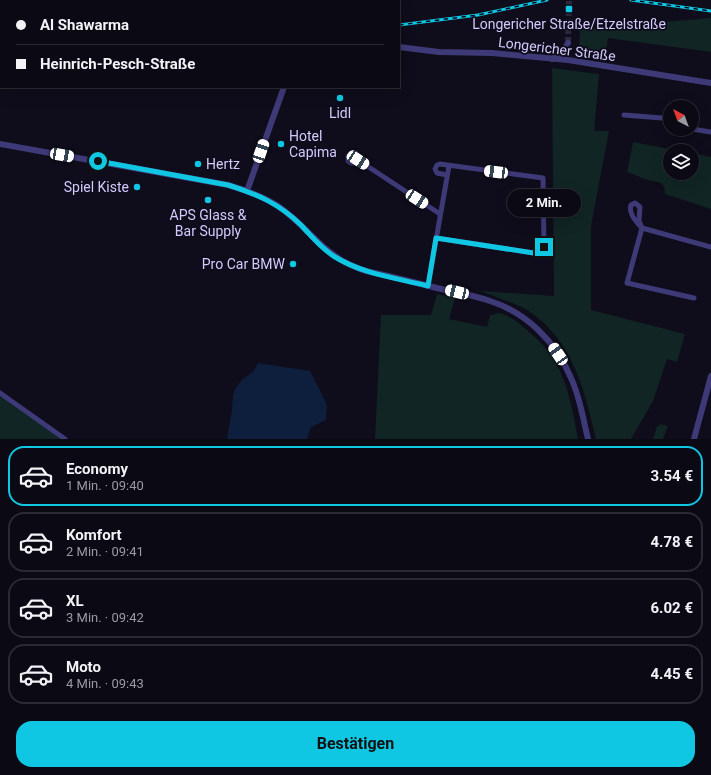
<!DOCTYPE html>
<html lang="de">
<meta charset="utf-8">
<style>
:root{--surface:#0b0914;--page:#191722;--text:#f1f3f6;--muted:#9a9aa0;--line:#2b2a34;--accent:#0fc7e3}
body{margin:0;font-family:Roboto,sans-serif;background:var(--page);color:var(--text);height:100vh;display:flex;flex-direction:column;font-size:15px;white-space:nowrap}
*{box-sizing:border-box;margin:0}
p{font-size:13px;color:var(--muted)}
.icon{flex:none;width:22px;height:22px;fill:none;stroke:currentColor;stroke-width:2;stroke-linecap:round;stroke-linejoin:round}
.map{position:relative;height:439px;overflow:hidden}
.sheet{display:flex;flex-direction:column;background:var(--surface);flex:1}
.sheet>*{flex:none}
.guide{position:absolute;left:0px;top:0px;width:400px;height:88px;box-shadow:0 4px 16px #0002,0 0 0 1px var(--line);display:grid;align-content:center;height:88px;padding:0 16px;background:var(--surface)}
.needle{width:26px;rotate:319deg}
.buttons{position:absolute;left:663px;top:100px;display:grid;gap:8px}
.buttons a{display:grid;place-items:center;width:36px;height:36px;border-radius:50%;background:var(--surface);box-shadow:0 4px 16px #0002,0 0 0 1px var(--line);font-size:20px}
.end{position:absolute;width:18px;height:18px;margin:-9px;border:5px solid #0fc7e3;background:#111;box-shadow:0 0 0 2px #111}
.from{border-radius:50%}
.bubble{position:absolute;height:28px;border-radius:14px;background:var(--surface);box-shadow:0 4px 16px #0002,0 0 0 1px var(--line);font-size:13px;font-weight:700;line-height:28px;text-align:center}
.car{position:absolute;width:12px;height:24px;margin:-12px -6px;border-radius:5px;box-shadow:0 0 3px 1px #0007;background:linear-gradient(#fff 24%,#345 0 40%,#fff 0 76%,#345 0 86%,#fff 0)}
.guide b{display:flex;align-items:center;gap:14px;height:38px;font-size:15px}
.guide b+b{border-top:1px solid var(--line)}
.guide i{width:10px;height:10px;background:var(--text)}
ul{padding:7px 0 0;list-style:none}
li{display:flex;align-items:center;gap:12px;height:60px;margin:0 8px 6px;padding:0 8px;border:2px solid var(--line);border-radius:16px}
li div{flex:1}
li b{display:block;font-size:15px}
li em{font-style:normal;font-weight:700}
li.on{border-color:var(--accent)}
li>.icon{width:36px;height:36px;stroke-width:1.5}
.primary-button{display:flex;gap:8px;margin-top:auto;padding:8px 16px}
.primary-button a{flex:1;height:46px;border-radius:16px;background:var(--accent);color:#111;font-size:16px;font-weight:700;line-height:46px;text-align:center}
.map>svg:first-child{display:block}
.green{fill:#102524}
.water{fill:#0e1f3d}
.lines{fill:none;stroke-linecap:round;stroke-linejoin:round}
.tertiary-tunnel{stroke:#2c283d;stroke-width:6;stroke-dasharray:6 3;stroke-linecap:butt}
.minor{stroke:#3e3a77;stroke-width:5}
.tertiary{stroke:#3e3a77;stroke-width:6}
.rail-casing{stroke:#0fc7e3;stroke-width:3}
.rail{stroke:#0f0c1b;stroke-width:1.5;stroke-dasharray:4.5;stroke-linecap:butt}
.route{stroke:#0fc7e3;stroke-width:5}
.poi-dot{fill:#0fc7e3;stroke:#0f0c1b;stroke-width:1.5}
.labels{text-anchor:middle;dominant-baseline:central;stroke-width:3.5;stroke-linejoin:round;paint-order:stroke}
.poi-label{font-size:14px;fill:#d1cafc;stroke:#0f0c1b}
.street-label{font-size:14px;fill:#d1cafc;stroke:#0f0c1b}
</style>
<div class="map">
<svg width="711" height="439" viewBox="0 0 711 439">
<rect width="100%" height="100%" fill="#0f0c1b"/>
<!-- green -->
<g class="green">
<path d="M711,18V52L608,38L605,59L579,51L580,29Z"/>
<path d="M552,68L599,74L594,131H609L591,226V310L685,334L677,362L667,359L653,401L631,439H596C584,389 573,340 527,310C515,303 495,297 481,291L554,296Z"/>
<path d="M633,142L680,151H670V173H692V153L711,157V209L665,194L664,186L661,183L645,179L627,172Z"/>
<path d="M437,294L455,298L449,319L487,327L490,315C493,315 497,313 499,313C506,314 518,322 523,327C564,358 569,391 578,439H375L381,315H431Z"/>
<path d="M0,396L61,439H0Z"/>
<path d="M660,424L668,426L663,439H653L657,426H659Z"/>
</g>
<!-- water -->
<path class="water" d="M258,363L310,371L327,405L326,420L311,427L307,439H227L232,410L233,395L236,387L243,379L253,372Z"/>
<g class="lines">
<!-- tertiary-tunnel -->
<path class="tertiary-tunnel" d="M568,43L569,0"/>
<!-- minor -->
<g class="minor">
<path d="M624,115L662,118L670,121"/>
<path d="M692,129L711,132"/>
<path d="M358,160L356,163H351L348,161V156L352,153H356L359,156L358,160L440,214"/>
<path d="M635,203L640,207L639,221L642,228C636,222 628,213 631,205Z"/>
<path d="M436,238L540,254L544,247L543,178L440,164L437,165L435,169L437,173L447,175"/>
<path d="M428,286L449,166"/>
<path d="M694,298L627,283L642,228L711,247"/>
<path d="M0,393L65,439"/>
</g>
<!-- tertiary -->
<g class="tertiary">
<path d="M29,0L37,1"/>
<path d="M399,47L439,52L492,53L568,60L711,83"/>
<path d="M552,59C560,55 564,51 568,43"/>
<path d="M0,144L228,185C245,190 263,196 278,206C311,229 325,259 366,271C390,276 413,282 437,288C455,292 473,295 490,301C527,313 556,342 571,378C580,397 583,419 588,439"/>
<path d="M247,191L284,87"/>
<path d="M694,439L711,376"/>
</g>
<!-- rail casing -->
<g class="rail-casing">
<g id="rail">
<path d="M156,0L164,1"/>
<path d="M631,0L711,11"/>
<path d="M399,25L478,15L547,0"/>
</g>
</g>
<!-- rail -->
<use href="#rail" class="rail"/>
</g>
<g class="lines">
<!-- route -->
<path class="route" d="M98,161L228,185C257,194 280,204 302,226C312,237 322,249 335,257C363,274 397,278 428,286L436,238L540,254L544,247"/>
</g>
<!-- markers -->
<g class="poi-dot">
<rect x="565" y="5" width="8" height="8" rx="2"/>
<circle cx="340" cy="98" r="4"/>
<circle cx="281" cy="144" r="4"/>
<circle cx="198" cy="164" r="4"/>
<circle cx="137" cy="187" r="4"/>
<circle cx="208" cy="200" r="4"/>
<circle cx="293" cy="264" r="4"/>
</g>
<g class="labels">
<!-- poi labels -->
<g class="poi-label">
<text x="569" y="24">Longericher Straße/Etzelstraße</text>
<text x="340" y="113">Lidl</text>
<text x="289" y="136" text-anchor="start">Hotel<tspan x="289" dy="16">Capima</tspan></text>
<text x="206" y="164" text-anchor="start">Hertz</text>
<text x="129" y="187" text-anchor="end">Spiel Kiste</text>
<text x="208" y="215">APS Glass &amp;<tspan x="208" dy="16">Bar Supply</tspan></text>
<text x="285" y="264" text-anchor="end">Pro Car BMW</text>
</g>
<!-- street labels -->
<g class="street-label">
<text transform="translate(557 49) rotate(7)">Longericher Straße</text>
</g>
</g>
</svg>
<div class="buttons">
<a><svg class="needle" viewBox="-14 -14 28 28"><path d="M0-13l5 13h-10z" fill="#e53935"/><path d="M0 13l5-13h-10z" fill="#9a9aa0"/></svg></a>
<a><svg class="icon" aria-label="layers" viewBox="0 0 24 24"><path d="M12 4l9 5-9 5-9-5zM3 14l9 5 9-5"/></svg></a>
</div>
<i class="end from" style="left:98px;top:161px"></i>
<i class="end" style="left:544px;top:247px"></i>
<div class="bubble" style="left:507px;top:189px;width:74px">2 Min.</div>
<i class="car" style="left:261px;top:151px;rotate:19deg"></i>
<i class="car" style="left:62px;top:155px;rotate:100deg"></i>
<i class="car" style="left:358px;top:160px;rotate:123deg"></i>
<i class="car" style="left:496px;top:172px;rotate:277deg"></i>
<i class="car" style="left:417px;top:199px;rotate:123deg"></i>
<i class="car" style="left:457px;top:292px;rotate:283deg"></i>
<i class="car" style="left:558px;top:354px;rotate:326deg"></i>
<div class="guide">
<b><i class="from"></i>Al Shawarma</b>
<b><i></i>Heinrich-Pesch-Straße</b>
</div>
</div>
<section class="sheet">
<ul>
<li class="on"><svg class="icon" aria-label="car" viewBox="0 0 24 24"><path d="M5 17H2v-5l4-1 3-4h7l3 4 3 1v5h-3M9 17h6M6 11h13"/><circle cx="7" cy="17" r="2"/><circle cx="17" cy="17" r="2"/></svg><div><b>Economy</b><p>1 Min. · 09:40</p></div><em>3.54 €</em></li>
<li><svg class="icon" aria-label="car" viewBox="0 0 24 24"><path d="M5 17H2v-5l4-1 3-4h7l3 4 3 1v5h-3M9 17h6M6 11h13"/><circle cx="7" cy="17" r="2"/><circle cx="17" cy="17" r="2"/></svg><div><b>Komfort</b><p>2 Min. · 09:41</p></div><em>4.78 €</em></li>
<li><svg class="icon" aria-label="car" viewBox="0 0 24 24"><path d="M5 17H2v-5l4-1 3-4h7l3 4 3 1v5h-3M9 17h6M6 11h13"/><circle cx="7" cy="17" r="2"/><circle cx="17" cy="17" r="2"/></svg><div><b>XL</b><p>3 Min. · 09:42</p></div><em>6.02 €</em></li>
<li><svg class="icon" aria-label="car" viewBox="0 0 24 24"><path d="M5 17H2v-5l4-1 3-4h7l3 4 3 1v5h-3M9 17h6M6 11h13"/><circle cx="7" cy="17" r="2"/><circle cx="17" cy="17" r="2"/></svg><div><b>Moto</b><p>4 Min. · 09:43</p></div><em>4.45 €</em></li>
</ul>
<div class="primary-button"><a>Bestätigen</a></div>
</section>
